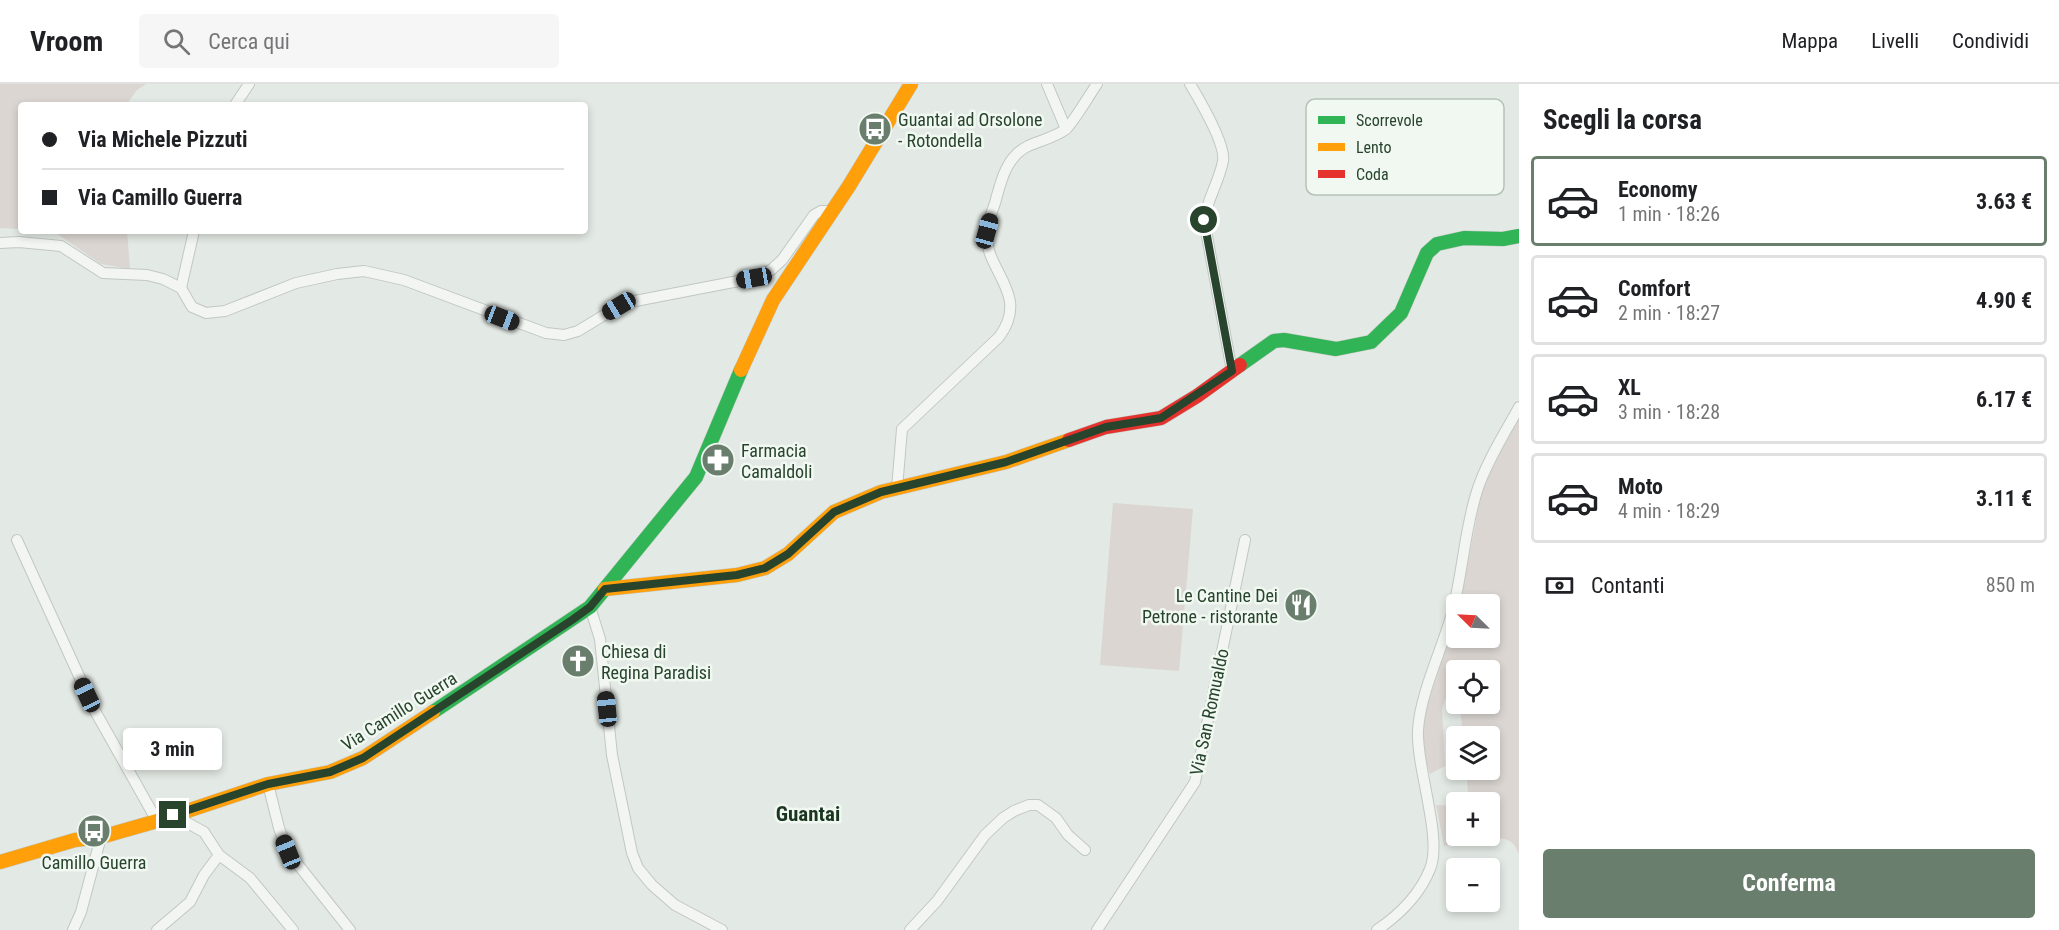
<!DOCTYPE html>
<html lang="it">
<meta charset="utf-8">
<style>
:root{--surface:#fff;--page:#f6f6f6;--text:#202124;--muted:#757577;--line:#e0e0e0;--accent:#697e6d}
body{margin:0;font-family:"Roboto Condensed",sans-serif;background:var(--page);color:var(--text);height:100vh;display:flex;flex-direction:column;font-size:22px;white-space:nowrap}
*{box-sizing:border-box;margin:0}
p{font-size:20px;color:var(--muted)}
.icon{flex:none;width:33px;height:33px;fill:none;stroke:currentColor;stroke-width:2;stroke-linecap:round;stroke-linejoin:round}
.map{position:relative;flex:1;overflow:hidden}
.sheet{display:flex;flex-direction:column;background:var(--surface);width:540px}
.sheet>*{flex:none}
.hud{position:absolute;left:18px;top:18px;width:570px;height:132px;border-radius:6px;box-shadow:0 3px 9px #0003;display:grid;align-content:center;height:132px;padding:0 24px;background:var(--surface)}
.needle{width:39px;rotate:294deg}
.controls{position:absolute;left:1446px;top:510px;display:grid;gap:12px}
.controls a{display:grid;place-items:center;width:54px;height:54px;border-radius:6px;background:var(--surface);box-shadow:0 3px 9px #0003;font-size:30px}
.end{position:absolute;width:27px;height:27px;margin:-14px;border:8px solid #28442d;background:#fff;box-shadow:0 0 0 3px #fff}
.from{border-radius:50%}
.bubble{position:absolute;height:42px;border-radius:6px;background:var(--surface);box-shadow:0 3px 9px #0003;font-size:20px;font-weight:700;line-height:42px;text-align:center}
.car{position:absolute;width:18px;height:36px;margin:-18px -9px;border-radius:8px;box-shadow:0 0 4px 2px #0007;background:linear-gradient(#222 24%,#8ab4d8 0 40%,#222 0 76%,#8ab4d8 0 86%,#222 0)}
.hud b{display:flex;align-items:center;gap:21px;height:57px;font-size:22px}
.hud b+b{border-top:2px solid var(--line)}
.hud i{width:15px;height:15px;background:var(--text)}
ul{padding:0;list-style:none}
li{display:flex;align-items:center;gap:18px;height:90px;margin:0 12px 9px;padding:0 12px;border:3px solid var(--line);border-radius:6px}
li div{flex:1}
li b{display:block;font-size:22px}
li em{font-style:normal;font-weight:700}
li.current{border-color:var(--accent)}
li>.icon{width:54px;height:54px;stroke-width:1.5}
h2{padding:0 24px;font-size:27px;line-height:72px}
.pay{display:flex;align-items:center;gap:15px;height:66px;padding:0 24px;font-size:22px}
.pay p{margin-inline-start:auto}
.action{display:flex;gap:12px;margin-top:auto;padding:12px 24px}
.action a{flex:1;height:69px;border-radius:6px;background:var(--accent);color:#fff;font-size:24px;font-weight:700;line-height:69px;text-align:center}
header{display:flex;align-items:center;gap:36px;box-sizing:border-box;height:84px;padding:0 30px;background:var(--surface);border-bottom:2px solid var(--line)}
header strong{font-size:28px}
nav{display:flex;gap:33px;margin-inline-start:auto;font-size:21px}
.search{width:420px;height:54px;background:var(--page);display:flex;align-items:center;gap:15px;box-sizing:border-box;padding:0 21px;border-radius:6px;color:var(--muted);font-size:22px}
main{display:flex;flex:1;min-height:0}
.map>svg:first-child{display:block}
.green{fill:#dbd6d1;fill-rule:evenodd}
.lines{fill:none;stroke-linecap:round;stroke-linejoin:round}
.street-casing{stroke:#c1c7c2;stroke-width:12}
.fast-casing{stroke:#c1c7c2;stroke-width:15}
.slow-casing{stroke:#c1c7c2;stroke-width:15}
.jam-casing{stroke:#c1c7c2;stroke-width:15}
.street{stroke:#f3f5f3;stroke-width:10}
.fast{stroke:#30b455;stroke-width:14}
.slow{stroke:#ff9f0a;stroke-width:14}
.jam{stroke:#e5322d;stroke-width:14}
.route{stroke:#28442d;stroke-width:8}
.labels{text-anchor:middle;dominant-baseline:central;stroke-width:5;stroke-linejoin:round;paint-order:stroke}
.poi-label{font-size:18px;fill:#28442d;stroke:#f1f8f2;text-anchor:start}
.street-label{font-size:18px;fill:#28442d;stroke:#f1f8f2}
.quarter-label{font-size:21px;font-weight:bold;fill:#1a3520;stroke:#f1f8f2}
.key{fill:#f1f8f2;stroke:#b5c2b7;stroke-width:1.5}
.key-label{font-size:16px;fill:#28442d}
</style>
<header>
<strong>Vroom</strong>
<div class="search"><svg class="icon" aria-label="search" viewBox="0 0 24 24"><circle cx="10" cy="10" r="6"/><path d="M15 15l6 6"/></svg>Cerca qui</div>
<nav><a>Mappa</a><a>Livelli</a><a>Condividi</a></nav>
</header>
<main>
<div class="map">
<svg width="1519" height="846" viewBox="0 0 1519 846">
<rect width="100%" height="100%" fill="#e3e9e4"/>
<!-- green -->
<g class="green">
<path d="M0,0H146L137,6L126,21H21V145L0,144Z"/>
<path d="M53,147H127L130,185L101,180Z"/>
<path d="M1519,333V770C1516,764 1514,758 1507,756C1493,750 1460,760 1444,762L1436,721L1456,722V752H1490V718H1469L1466,686H1490V652H1463L1460,623L1446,614L1442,625L1445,682L1430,690C1423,670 1422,653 1424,632L1456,533V554H1490V520H1460L1481,411L1491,387ZM1456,586H1490V620H1456Z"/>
<path d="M1113,419L1193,425L1179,587L1100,581Z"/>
</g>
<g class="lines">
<!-- street casing -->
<g class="street-casing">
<g id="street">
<path d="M1047,0L1066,45"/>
<path d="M1190,0C1199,15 1226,60 1223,77C1219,98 1207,116 1204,136L1232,287"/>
<path d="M235,21L249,0"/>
<path d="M0,159L19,158L61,162L103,189L147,191L163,195L181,204L192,223L206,229L225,227L296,199L337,190L364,187L404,196L546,249L564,251L578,247L619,222L630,218L754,194L771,186L782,176L814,131L821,127H831"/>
<path d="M181,204L194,147"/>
<path d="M897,404L902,345L999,253C1032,209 982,186 987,146C988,137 992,128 995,119C1001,97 1006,73 1028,62C1039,57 1056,53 1066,45C1073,39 1090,10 1097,0"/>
<path d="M17,456L95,627L157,737"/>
<path d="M590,523L600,555L612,671L632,769L638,784L652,801L675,821L722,846"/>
<path d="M268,700L279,744L288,768L350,846"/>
<path d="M173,731L204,748L219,771L250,794L293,846"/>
<path d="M73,846L81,828L101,753"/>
<path d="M157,846L190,818L204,791L219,771"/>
<path d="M910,846L937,817L985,751L1003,734L1014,727L1029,721H1038L1056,734L1068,751L1085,766"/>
<path d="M1097,846L1195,698L1245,456"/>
<path d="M1377,846C1399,831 1420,810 1430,785C1443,754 1416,684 1418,646C1420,611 1441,567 1451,533C1463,491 1464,445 1478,404C1488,375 1505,349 1519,323"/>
</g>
</g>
<!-- fast casing -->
<g class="fast-casing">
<g id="fast">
<path d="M1240,281L1274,257L1284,256L1336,265L1371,258L1401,229L1427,169L1437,160L1464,154L1503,155L1519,152"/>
<path d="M433,628L590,523L696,393L741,286"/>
</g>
</g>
<!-- slow casing -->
<g class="slow-casing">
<g id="slow">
<path d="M741,286L773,216L849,102L911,0"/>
<path d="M605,505L737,491L765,484L788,470L834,428L881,408L1006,378L1069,356"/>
<path d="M0,778L75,756L101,753L157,737L268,700L330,688L363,674L433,628"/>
</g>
</g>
<!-- jam casing -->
<g class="jam-casing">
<path id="jam" d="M1069,356L1106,343L1161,334L1197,312L1240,281"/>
</g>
<!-- street -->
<use href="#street" class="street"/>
<!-- fast -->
<use href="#fast" class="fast"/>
<!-- slow -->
<use href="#slow" class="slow"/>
<!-- jam -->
<use href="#jam" class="jam"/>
</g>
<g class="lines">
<!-- route -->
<path class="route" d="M173,731L268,700L330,688L363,674L572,536L590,523L605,505L737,491L765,484L788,470L834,428L881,408L1006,378L1106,343L1161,334L1232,287L1204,136"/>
</g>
<!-- icons -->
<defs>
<g id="bus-disc" transform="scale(1.725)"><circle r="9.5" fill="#697e6d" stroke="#f1f8f2"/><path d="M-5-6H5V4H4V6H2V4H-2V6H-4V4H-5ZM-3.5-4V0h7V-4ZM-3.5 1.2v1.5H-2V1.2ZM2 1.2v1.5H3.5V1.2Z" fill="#fff"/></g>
<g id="pharmacy-disc" transform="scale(1.725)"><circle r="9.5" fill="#697e6d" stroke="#f1f8f2"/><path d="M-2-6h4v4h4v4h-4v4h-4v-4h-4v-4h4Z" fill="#fff"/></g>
<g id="restaurant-disc" transform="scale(1.725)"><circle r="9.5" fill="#697e6d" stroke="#f1f8f2"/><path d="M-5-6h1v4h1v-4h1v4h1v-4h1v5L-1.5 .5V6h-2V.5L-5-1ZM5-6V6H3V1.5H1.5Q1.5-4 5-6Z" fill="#fff"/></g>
<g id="church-disc" transform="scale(1.725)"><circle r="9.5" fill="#697e6d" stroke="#f1f8f2"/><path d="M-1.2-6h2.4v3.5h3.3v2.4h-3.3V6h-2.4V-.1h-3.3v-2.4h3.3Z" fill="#fff"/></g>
</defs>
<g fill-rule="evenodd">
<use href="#bus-disc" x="875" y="45"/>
<use href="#pharmacy-disc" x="718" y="376"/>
<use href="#restaurant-disc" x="1301" y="521"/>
<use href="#church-disc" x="578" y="577"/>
<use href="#bus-disc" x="94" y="747"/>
</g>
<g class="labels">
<!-- poi labels -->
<g class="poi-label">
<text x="898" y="35">Guantai ad Orsolone<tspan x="898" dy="21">- Rotondella</tspan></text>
<text x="741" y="366">Farmacia<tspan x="741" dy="21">Camaldoli</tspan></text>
<text x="1278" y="511" text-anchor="end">Le Cantine Dei<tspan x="1278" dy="21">Petrone - ristorante</tspan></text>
<text x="601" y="567">Chiesa di<tspan x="601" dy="21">Regina Paradisi</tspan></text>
<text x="94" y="778" text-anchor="middle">Camillo Guerra</text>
</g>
<!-- street labels -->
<g class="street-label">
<text transform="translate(399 627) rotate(-32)">Via Camillo Guerra</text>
<text transform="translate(1209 628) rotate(-78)">Via San Romualdo</text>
</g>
<!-- quarter labels -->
<g class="quarter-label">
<text x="808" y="730">Guantai</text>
</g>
</g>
<!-- legend -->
<rect x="1306" y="15" width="198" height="96" rx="9" class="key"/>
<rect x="1318" y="32" width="27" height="8" fill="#30b455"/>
<rect x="1318" y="59" width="27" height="8" fill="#ff9f0a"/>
<rect x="1318" y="86" width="27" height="8" fill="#e5322d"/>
<g class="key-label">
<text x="1356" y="42">Scorrevole</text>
<text x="1356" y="69">Lento</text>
<text x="1356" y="96">Coda</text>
</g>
</svg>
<div class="controls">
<a><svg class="needle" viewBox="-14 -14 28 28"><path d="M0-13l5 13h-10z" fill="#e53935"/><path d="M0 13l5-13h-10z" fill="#757577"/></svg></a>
<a><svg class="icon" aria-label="locate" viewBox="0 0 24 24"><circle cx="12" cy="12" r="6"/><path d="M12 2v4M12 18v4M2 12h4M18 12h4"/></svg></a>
<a><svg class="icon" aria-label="layers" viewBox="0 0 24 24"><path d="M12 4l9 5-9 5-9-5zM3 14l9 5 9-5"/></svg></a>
<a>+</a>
<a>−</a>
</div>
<i class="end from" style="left:1204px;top:136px"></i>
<i class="end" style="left:173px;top:731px"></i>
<div class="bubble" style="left:123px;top:644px;width:99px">3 min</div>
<i class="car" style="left:987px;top:147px;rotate:15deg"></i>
<i class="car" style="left:754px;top:194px;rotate:260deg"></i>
<i class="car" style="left:619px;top:222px;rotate:239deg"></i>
<i class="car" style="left:502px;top:234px;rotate:111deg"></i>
<i class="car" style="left:87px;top:611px;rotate:335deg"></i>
<i class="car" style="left:607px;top:625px;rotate:354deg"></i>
<i class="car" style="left:288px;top:768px;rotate:338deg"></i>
<div class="hud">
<b><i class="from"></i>Via Michele Pizzuti</b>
<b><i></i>Via Camillo Guerra</b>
</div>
</div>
<section class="sheet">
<h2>Scegli la corsa</h2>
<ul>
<li class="current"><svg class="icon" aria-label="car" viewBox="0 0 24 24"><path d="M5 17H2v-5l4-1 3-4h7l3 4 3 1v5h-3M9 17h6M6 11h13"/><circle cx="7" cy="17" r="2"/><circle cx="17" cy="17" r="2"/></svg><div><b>Economy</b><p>1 min · 18:26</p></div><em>3.63 €</em></li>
<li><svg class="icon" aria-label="car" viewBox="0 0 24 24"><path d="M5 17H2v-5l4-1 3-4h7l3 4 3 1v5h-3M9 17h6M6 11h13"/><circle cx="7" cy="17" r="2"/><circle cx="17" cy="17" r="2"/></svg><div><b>Comfort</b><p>2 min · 18:27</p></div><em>4.90 €</em></li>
<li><svg class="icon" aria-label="car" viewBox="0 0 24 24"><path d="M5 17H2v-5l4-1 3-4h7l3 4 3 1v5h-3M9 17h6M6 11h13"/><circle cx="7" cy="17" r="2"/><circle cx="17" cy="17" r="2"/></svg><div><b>XL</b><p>3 min · 18:28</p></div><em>6.17 €</em></li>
<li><svg class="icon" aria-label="car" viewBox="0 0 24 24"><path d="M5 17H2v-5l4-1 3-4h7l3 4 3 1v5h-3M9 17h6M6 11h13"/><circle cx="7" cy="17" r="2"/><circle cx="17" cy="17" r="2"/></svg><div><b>Moto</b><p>4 min · 18:29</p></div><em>3.11 €</em></li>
</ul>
<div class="pay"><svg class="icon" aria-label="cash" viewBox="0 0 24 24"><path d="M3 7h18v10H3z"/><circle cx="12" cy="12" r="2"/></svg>Contanti<p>850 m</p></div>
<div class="action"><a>Conferma</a></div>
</section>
</main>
